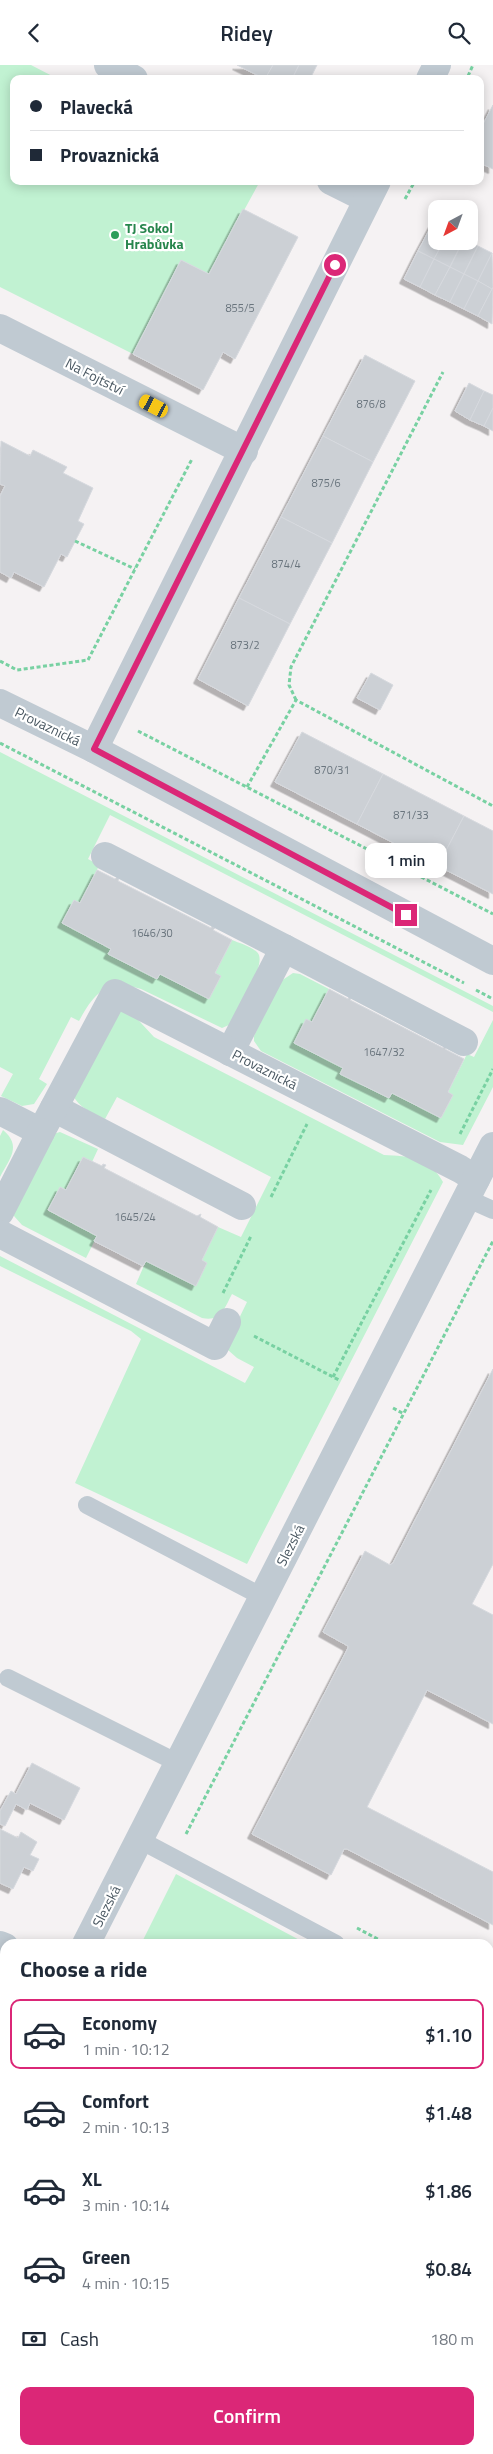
<!DOCTYPE html>
<meta charset="utf-8">
<style>
:root{--surface:#fff;--page:#f6f6f7;--text:#1f2937;--muted:#747a83;--line:#e0e1e3;--accent:#db2777}
body{margin:0;font-family:"Titillium Web",sans-serif;background:var(--page);color:var(--text);height:100vh;display:flex;flex-direction:column;font-size:19px;white-space:nowrap}
*{box-sizing:border-box;margin:0}
p{font-size:16px;color:var(--muted)}
.icon{flex:none;width:28px;height:28px;fill:none;stroke:currentColor;stroke-width:2;stroke-linecap:round;stroke-linejoin:round}
.map{position:relative;flex:1;overflow:hidden}
.sheet{position:absolute;left:0px;top:1874px;width:494px;height:516px;display:flex;flex-direction:column;background:var(--surface);border-radius:15px 15px 0 0;box-shadow:0 2px 12px #0003}
.sheet>*{flex:none}
.guide{position:absolute;left:10px;top:10px;width:474px;height:110px;border-radius:10px;box-shadow:0 2px 12px #0003;display:grid;align-content:center;height:110px;padding:0 20px;background:var(--surface)}
.needle{width:32px;rotate:221deg}
.fabs{position:absolute;left:428px;top:135px;display:grid;gap:10px}
.fabs a{display:grid;place-items:center;width:50px;height:50px;border-radius:10px;background:var(--surface);box-shadow:0 2px 12px #0003;font-size:25px}
.end{position:absolute;width:22px;height:22px;margin:-11px;border:6px solid #db2777;background:#fff;box-shadow:0 0 0 2px #fff}
.from{border-radius:50%}
.bubble{position:absolute;height:35px;border-radius:10px;background:var(--surface);box-shadow:0 2px 12px #0003;font-size:16px;font-weight:600;line-height:35px;text-align:center}
.car{position:absolute;width:15px;height:30px;margin:-15px -8px;border-radius:6px;box-shadow:0 0 4px 1px #0007;background:linear-gradient(#f5c518 24%,#345 0 40%,#f5c518 0 76%,#345 0 86%,#f5c518 0)}
.guide b{display:flex;align-items:center;gap:18px;height:48px;font-size:19px}
.guide b+b{border-top:1px solid var(--line)}
.guide i{width:12px;height:12px;background:var(--text)}
ul{padding:0;list-style:none}
li{display:flex;align-items:center;gap:15px;height:70px;margin:0 10px 8px;padding:0 10px;border:2px solid transparent;border-radius:10px}
li div{flex:1}
li b{display:block;font-size:19px}
li em{font-style:normal;font-weight:600}
li.active{border-color:var(--accent)}
li>.icon{width:45px;height:45px;stroke-width:1.5}
h2{padding:0 20px;font-size:22px;line-height:60px}
.pay{display:flex;align-items:center;gap:12px;height:55px;padding:0 20px;font-size:19px}
.pay p{margin-inline-start:auto}
.cta{display:flex;gap:10px;margin-top:auto;padding:10px 20px}
.cta a{flex:1;height:58px;border-radius:10px;background:var(--accent);color:#fff;font-size:20px;font-weight:600;line-height:58px;text-align:center}
header{display:flex;justify-content:space-between;align-items:center;height:65px;padding:0 20px;background:var(--surface);font-size:22px;font-weight:600}
.map>svg:first-child{display:block}
.green{fill:#c1f2d2}
.building{fill:#ccd0d5;stroke:#d6d9de;filter:url(#shadow)}
.lines{fill:none;stroke-linecap:round;stroke-linejoin:round}
.path{stroke:#78d1a2;stroke-width:3;stroke-dasharray:4 2.5;stroke-linecap:butt}
.service{stroke:#c0cad2;stroke-width:18}
.minor{stroke:#c0cad2;stroke-width:28}
.route{stroke:#db2777;stroke-width:6}
.leisure-dot{fill:#2e9e5b;stroke:#fff;stroke-width:2}
.labels{text-anchor:middle;dominant-baseline:central;stroke-width:4.5;stroke-linejoin:round;paint-order:stroke}
.number-label{font-size:11px;fill:#6a757e}
.leisure-label{font-size:14px;font-weight:bold;fill:#27864d;stroke:#fff;text-anchor:start}
.street-label{font-size:14px;fill:#495761;stroke:#fff}
</style>
<header><svg class="icon" aria-label="back" viewBox="0 0 24 24"><path d="M15 5l-7 7 7 7"/></svg>Ridey<svg class="icon" aria-label="search" viewBox="0 0 24 24"><circle cx="10" cy="10" r="6"/><path d="M15 15l6 6"/></svg></header>
<div class="map">
<svg width="493" height="2389" viewBox="0 0 493 2389">
<defs>
<filter id="shadow"><feDropShadow dx="-4.5" dy="4.5" stdDeviation="0" flood-color="#0004"/></filter>
</defs>
<rect width="100%" height="100%" fill="#f5f2f3"/>
<!-- green -->
<g class="green">
<path d="M0,0H31L58,14H14V116L259,118L209,209L181,195L133,289L0,222Z"/>
<path d="M0,687L493,941V947L110,750L88,794L99,800L97,805L80,838L74,835L62,858L111,884L109,889L157,914L160,909L209,934L221,911L215,908L232,875C239,878 250,881 257,887C269,898 236,947 229,960L222,963L141,924C107,913 94,928 79,956L71,952L39,1014L47,1019L34,1039L22,1041L1,1031L13,1009L0,1002Z"/>
<path d="M293,908L300,909L329,924L312,957L343,1003L341,1009L389,1033L392,1028L441,1053L453,1030L448,1027L467,989L474,992L493,955V1022L463,1080L440,1077L261,986L254,976V971L281,916Z"/>
<path d="M129,945L154,972L384,1090C409,1091 430,1093 443,1117L247,1499L75,1418L141,1274L131,1266L0,1201V1191L245,1318L254,1302L237,1293L228,1285L229,1274L247,1237L232,1229C224,1244 221,1257 202,1253L136,1219L146,1196L196,1221L207,1198L202,1195L218,1162L241,1172L271,1112L117,1032L105,1054C92,1048 79,1043 72,1029L114,946Z"/>
<path d="M3,1065C22,1081 10,1093 0,1112V1071Z"/>
<path d="M60,1067L98,1084L92,1097L83,1092L66,1125L60,1122L48,1145L97,1171L86,1193L22,1160L14,1151L12,1143L53,1069Z"/>
<path d="M176,1809L307,1879H141Z"/>
<path d="M489,1975L493,1977V2091L489,2089Z"/>
<path d="M493,2234V2389H414L416,2385H489V2243Z"/>
</g>
<!-- building -->
<g class="building">
<path d="M237,0H273L265,14Z"/>
<path d="M273,0H299L292,14H265Z"/>
<path d="M299,0H317L310,14H292Z"/>
<path d="M493,40V104L480,98V65Z"/>
<path d="M243,144L298,172L235,294L223,287L203,325L133,289L181,195L209,209Z"/>
<path d="M433,158L436,160V176H444L434,194L418,186Z"/>
<path d="M444,176H463L450,202L434,194Z"/>
<path d="M463,176L478,181L464,209L450,202Z"/>
<path d="M478,181L492,188L478,216L464,209Z"/>
<path d="M418,186L434,194L420,222L404,214Z"/>
<path d="M492,188L493,222L492,224L478,216Z"/>
<path d="M434,194L450,202L435,230L420,222Z"/>
<path d="M450,202L464,209L450,237L435,230Z"/>
<path d="M464,209L478,216L464,244L450,237Z"/>
<path d="M478,216L492,224L478,251L464,244Z"/>
<path d="M492,224H493L492,259L478,251Z"/>
<path d="M365,290L415,316L373,397L323,371Z"/>
<path d="M469,318L484,326L470,355L455,346Z"/>
<path d="M484,326L493,330V343L484,361L470,355Z"/>
<path d="M493,343V366L484,361Z"/>
<path d="M323,371L373,397L332,478L281,452Z"/>
<path d="M1,376L30,391L33,385L67,402L63,408L93,423L78,456L84,459L67,492L61,489L44,522L14,507L11,513L0,507V431L5,421L0,419Z"/>
<path d="M281,452L332,478L290,559L239,533Z"/>
<path d="M239,533L290,559L248,641L198,614Z"/>
<path d="M371,608L393,620L380,645L357,633Z"/>
<path d="M302,667L383,709L357,759L275,717Z"/>
<path d="M383,709L464,751L438,801L357,759Z"/>
<path d="M464,751L493,766V829L438,801Z"/>
<path d="M97,805L115,814L117,812L119,813L118,816L211,863L212,861L215,863L213,865L232,875L215,908L221,911L209,934L160,909L157,914L108,889L111,884L62,858L74,835L80,838Z"/>
<path d="M329,924L348,934L349,931L352,932L350,935L443,983L445,980L447,982L445,984L464,994L448,1027L453,1030L441,1053L392,1028L389,1033L340,1009L343,1003L294,978L306,954L312,957Z"/>
<path d="M83,1092L102,1101L103,1099L106,1100L104,1103L197,1151L201,1149L200,1152L218,1162L202,1195L207,1198L196,1221L146,1196L143,1201L94,1176L97,1171L48,1145L60,1122L66,1125Z"/>
<path d="M493,1304V1499L472,1539L493,1550V1659L427,1625L367,1742L493,1807V1860L347,1784H344L331,1810L252,1769L348,1583V1581L323,1567L365,1486L390,1500L393,1498Z"/>
<path d="M32,1698L80,1723L64,1755L30,1738L27,1745L16,1739L5,1761L0,1759V1746L11,1726L16,1729Z"/>
<path d="M0,1764L18,1773L21,1767L37,1777L30,1790L39,1794L33,1806L24,1802L13,1824L0,1818Z"/>
<path d="M5,2354V2385H82L80,2389H0V2363Z"/>
<path d="M281,2385H375L373,2389H279Z"/>
</g>
<g class="lines">
<!-- path -->
<g class="path">
<path d="M468,11L473,0"/>
<path d="M405,134L415,116"/>
<path d="M75,476L135,504"/>
<path d="M0,596L17,605L88,595L192,394"/>
<path d="M296,635L289,620L291,602L443,307"/>
<path d="M138,666L493,849"/>
<path d="M0,678L464,918"/>
<path d="M247,722L296,635L493,741"/>
<path d="M476,925L493,934"/>
<path d="M460,1069L493,1004"/>
<path d="M271,1132L307,1059"/>
<path d="M223,1228L251,1171"/>
<path d="M254,1271L339,1315"/>
<path d="M333,1312L431,1125"/>
<path d="M393,1343L404,1349"/>
<path d="M186,1769L493,1176"/>
<path d="M357,1863L387,1879"/>
<path d="M489,2363L493,2357"/>
<path d="M467,2389L471,2385"/>
</g>
<!-- service -->
<g class="service">
<path d="M466,1133L493,1145"/>
<path d="M87,1440L263,1532"/>
<path d="M8,1613L178,1698"/>
<path d="M140,1775L336,1879"/>
<path d="M489,1959L493,1961"/>
</g>
<!-- minor -->
<g class="minor">
<path d="M108,0L134,14"/>
<path d="M430,14L437,0"/>
<path d="M331,116L367,134"/>
<path d="M0,263L244,386"/>
<path d="M0,638L94,684L493,896"/>
<path d="M94,684L377,116"/>
<path d="M105,791L284,883"/>
<path d="M230,987L284,883L464,977"/>
<path d="M54,1043L242,1141"/>
<path d="M0,1046L41,1067L115,928L460,1104L476,1114"/>
<path d="M0,1147L41,1067"/>
<path d="M0,1169L215,1281L227,1257"/>
<path d="M86,1879L493,1081"/>
<path d="M0,1880L5,1882"/>
<path d="M0,2054L5,2043"/>
<path d="M489,2125L493,2127"/>
</g>
</g>
<g class="lines">
<!-- route -->
<path class="route" d="M335,200L94,684L406,850"/>
</g>
<!-- markers -->
<circle class="leisure-dot" cx="115" cy="170" r="5"/>
<g class="labels">
<!-- number labels -->
<g class="number-label">
<text x="240" y="243">855/5</text>
<text x="371" y="339">876/8</text>
<text x="326" y="418">875/6</text>
<text x="286" y="499">874/4</text>
<text x="245" y="580">873/2</text>
<text x="332" y="705">870/31</text>
<text x="411" y="750">871/33</text>
<text x="152" y="868">1646/30</text>
<text x="384" y="987">1647/32</text>
<text x="135" y="1152">1645/24</text>
</g>
<!-- leisure labels -->
<g class="leisure-label">
<text x="125" y="162">TJ Sokol<tspan x="125" dy="16">Hrabůvka</tspan></text>
</g>
<!-- street labels -->
<g class="street-label">
<text transform="translate(95 311) rotate(27)">Na Fojtství</text>
<text transform="translate(48 661) rotate(26)">Provaznická</text>
<text transform="translate(265 1004) rotate(27)">Provaznická</text>
<text transform="translate(290 1480) rotate(-63)">Slezská</text>
<text transform="translate(106 1841) rotate(-63)">Slezská</text>
</g>
</g>
</svg>
<div class="fabs">
<a><svg class="needle" viewBox="-14 -14 28 28"><path d="M0-13l5 13h-10z" fill="#e53935"/><path d="M0 13l5-13h-10z" fill="#747a83"/></svg></a>
</div>
<i class="end from" style="left:335px;top:200px"></i>
<i class="end" style="left:406px;top:850px"></i>
<div class="bubble" style="left:365px;top:778px;width:82px">1 min</div>
<i class="car" style="left:154px;top:341px;rotate:297deg"></i>
<div class="guide">
<b><i class="from"></i>Plavecká</b>
<b><i></i>Provaznická</b>
</div>
<section class="sheet">
<h2>Choose a ride</h2>
<ul>
<li class="active"><svg class="icon" aria-label="car" viewBox="0 0 24 24"><path d="M5 17H2v-5l4-1 3-4h7l3 4 3 1v5h-3M9 17h6M6 11h13"/><circle cx="7" cy="17" r="2"/><circle cx="17" cy="17" r="2"/></svg><div><b>Economy</b><p>1 min · 10:12</p></div><em>$1.10</em></li>
<li><svg class="icon" aria-label="car" viewBox="0 0 24 24"><path d="M5 17H2v-5l4-1 3-4h7l3 4 3 1v5h-3M9 17h6M6 11h13"/><circle cx="7" cy="17" r="2"/><circle cx="17" cy="17" r="2"/></svg><div><b>Comfort</b><p>2 min · 10:13</p></div><em>$1.48</em></li>
<li><svg class="icon" aria-label="car" viewBox="0 0 24 24"><path d="M5 17H2v-5l4-1 3-4h7l3 4 3 1v5h-3M9 17h6M6 11h13"/><circle cx="7" cy="17" r="2"/><circle cx="17" cy="17" r="2"/></svg><div><b>XL</b><p>3 min · 10:14</p></div><em>$1.86</em></li>
<li><svg class="icon" aria-label="car" viewBox="0 0 24 24"><path d="M5 17H2v-5l4-1 3-4h7l3 4 3 1v5h-3M9 17h6M6 11h13"/><circle cx="7" cy="17" r="2"/><circle cx="17" cy="17" r="2"/></svg><div><b>Green</b><p>4 min · 10:15</p></div><em>$0.84</em></li>
</ul>
<div class="pay"><svg class="icon" aria-label="cash" viewBox="0 0 24 24"><path d="M3 7h18v10H3z"/><circle cx="12" cy="12" r="2"/></svg>Cash<p>180 m</p></div>
<div class="cta"><a>Confirm</a></div>
</section>
</div>
